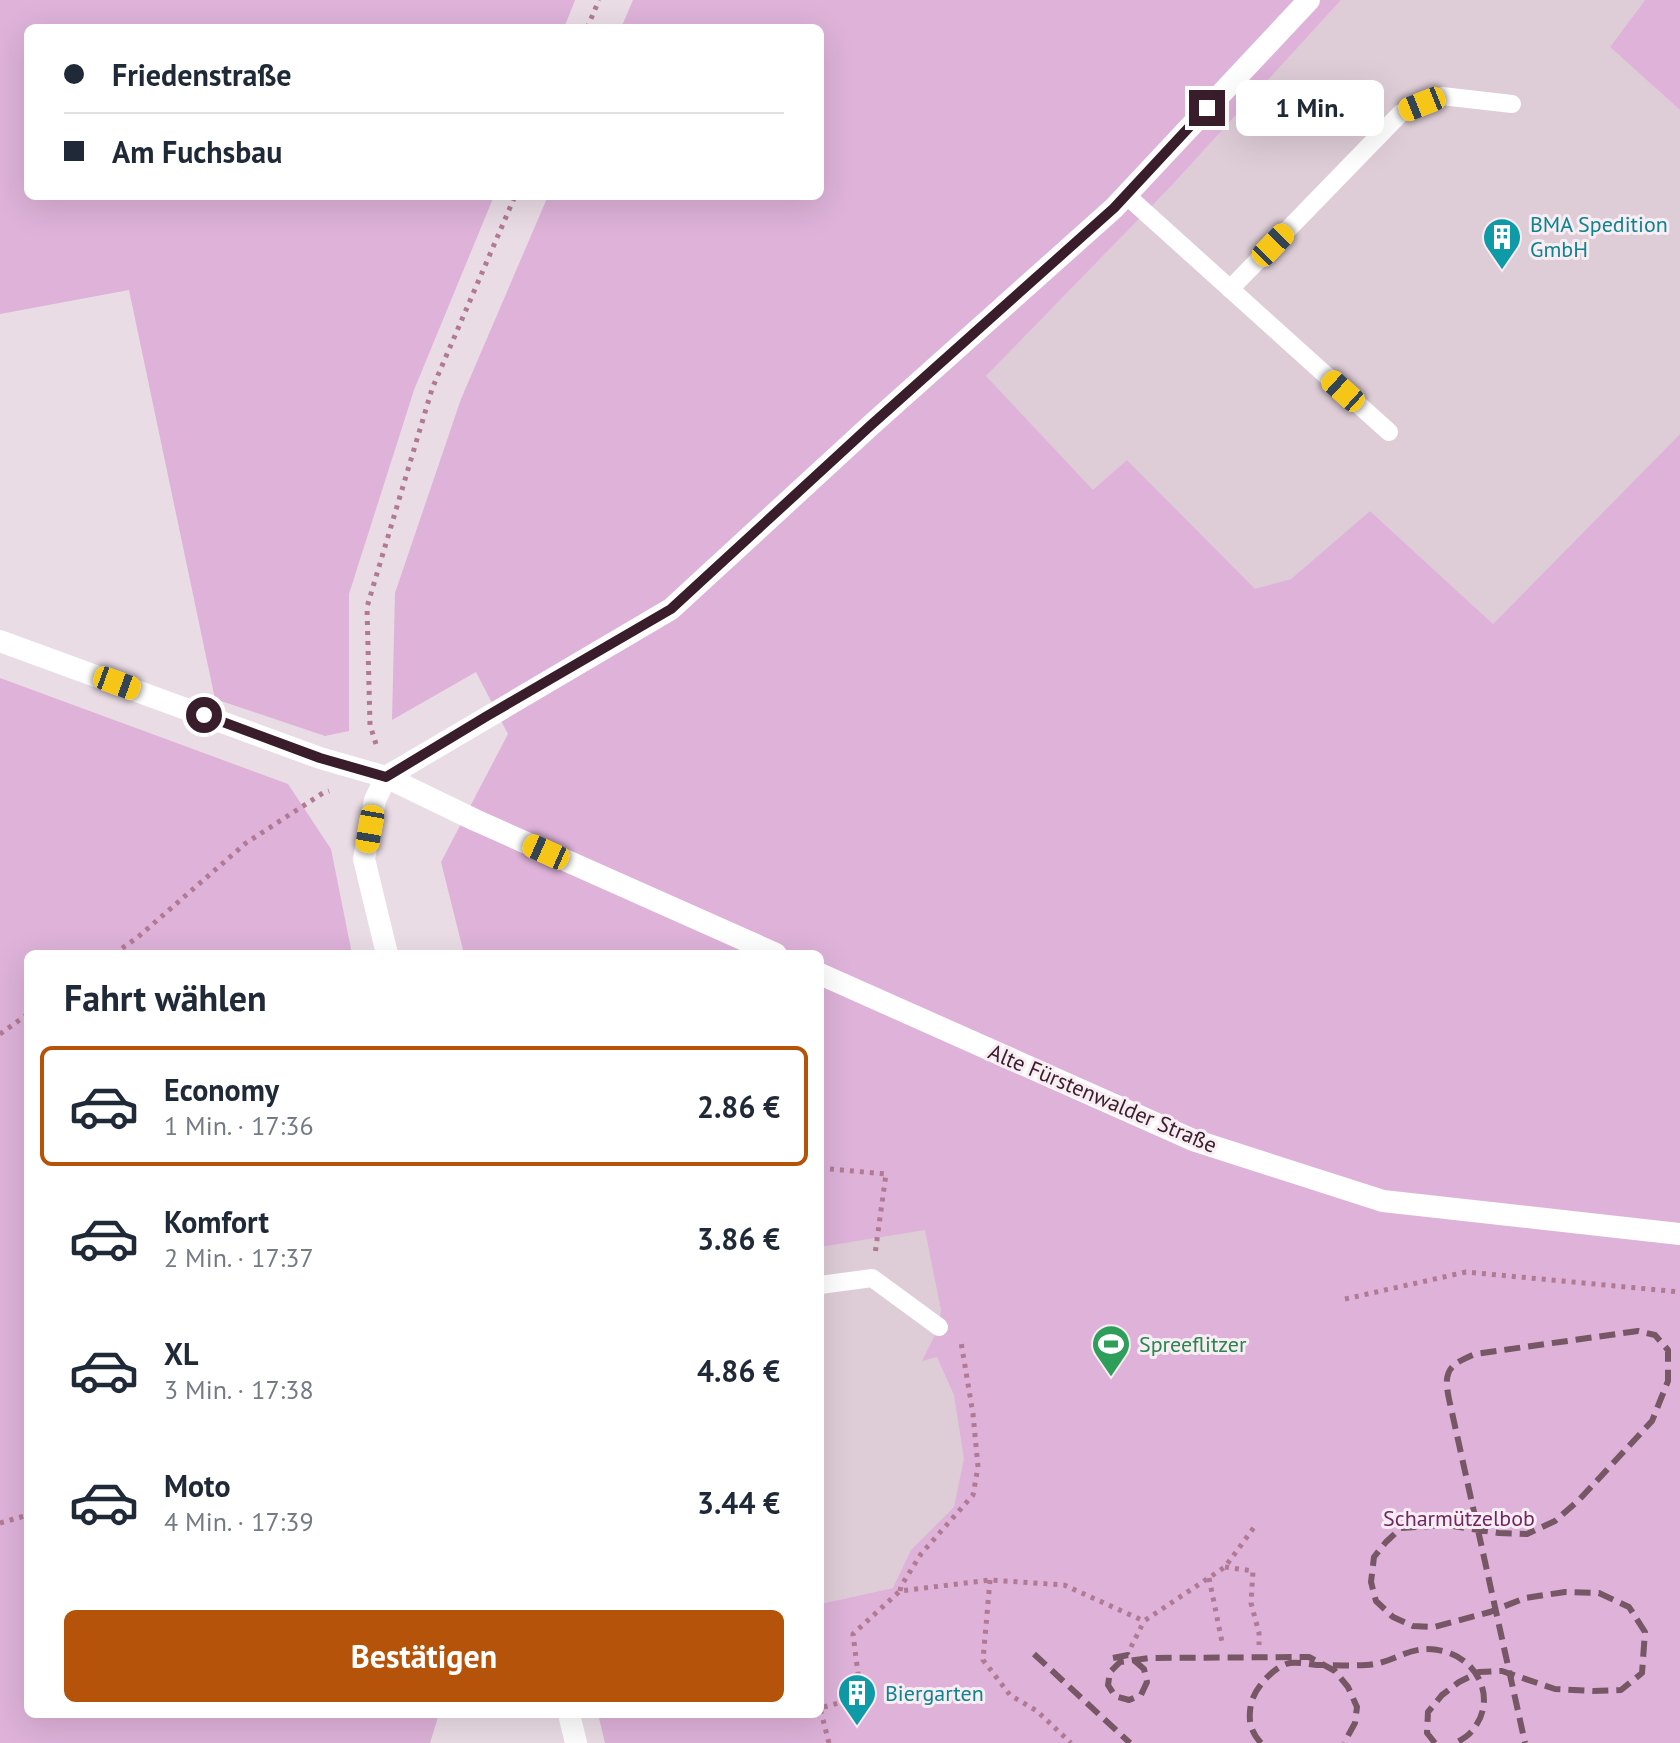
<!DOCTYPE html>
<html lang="de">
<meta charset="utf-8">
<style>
:root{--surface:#fff;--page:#f2f2f3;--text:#1f2937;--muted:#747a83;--line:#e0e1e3;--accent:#b45309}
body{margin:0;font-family:"PT Sans",sans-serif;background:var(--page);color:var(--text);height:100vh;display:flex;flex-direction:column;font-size:30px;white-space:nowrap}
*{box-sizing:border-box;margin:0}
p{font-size:26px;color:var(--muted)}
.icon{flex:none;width:44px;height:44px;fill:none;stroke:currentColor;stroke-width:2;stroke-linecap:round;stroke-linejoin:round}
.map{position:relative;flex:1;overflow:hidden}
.drawer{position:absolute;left:24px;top:950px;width:800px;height:768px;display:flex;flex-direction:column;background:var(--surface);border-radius:12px;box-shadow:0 8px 32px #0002}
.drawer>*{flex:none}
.banner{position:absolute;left:24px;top:24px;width:800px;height:176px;border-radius:12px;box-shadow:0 8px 32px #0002;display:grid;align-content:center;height:176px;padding:0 40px;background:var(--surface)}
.end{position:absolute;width:36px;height:36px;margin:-18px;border:10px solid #3a1d2a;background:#fff;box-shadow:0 0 0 4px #fff}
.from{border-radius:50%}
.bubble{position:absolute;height:56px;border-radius:12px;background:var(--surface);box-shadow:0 8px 32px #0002;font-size:26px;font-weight:600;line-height:56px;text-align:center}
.car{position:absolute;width:24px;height:48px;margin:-24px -12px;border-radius:10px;box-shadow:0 0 6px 2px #0007;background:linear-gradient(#f5c518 24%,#345 0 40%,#f5c518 0 76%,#345 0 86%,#f5c518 0)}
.banner b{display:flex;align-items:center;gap:28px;height:76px;font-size:30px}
.banner b+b{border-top:2px solid var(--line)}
.banner i{width:20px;height:20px;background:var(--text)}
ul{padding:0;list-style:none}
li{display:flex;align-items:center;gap:24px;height:120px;margin:0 16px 12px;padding:0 24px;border:4px solid transparent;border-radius:12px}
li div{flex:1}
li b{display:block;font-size:30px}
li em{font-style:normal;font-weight:600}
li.current{border-color:var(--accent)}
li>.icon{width:72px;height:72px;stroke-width:1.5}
h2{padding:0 40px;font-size:36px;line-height:96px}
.action{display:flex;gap:16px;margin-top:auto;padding:16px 40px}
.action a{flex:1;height:92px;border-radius:12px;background:var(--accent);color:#fff;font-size:32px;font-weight:600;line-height:92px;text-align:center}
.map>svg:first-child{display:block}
.built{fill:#decdd7}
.green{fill:#deb2d9}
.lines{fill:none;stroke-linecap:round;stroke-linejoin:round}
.path{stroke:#b17a94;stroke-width:5;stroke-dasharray:4 6;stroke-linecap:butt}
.service{stroke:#fff;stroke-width:18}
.minor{stroke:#fff;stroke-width:22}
.rail{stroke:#775765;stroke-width:6;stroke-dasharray:16 8;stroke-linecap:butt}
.route{stroke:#3a1d2a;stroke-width:10}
.labels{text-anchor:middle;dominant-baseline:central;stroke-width:6;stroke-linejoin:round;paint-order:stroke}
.culture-label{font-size:22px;fill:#0d838f;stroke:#f7edf3;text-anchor:start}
.street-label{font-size:22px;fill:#3a1d2a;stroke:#f7edf3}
.leisure-label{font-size:22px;fill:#27864d;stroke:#f7edf3;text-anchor:start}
.park-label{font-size:22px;fill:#742463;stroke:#f7edf3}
</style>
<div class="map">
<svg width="1680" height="1743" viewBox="0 0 1680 1743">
<rect width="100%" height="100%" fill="#eadce5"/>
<!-- built -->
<g class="built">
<path d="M1341,0H1645L1610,47L1680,110V434L1493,624L1370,511L1291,579L1255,590L1127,460L1093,491L986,376L1174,183Z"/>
<path d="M1105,1199L1324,1241L893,1588L820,1604V1247Z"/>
</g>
<!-- green -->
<g class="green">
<path d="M0,0H575L564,28H28V196H494L414,390L349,594V731L325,736L215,699L129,290L0,314Z"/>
<path d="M633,0H1341L1174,183L986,376L1093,490L1127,460L1255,589L1291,579L1370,511L1493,624L1680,434V1743H605L598,1714H820V1604L893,1588L911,1550L954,1507L964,1459L954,1395L937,1357L922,1361L939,1327L941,1310L925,1230L820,1247V954H464L441,862L508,734L476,672L392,720L395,593L461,399L548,196H820V28H621Z"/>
<path d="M1645,0H1680V110L1610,47Z"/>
<path d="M0,678L288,784L331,849L352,954H28V1714H439L430,1743H0Z"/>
</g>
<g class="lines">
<!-- path -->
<g class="path">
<path d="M587,28L599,0"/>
<path d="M376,744L370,725L367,607L432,389L515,196"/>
<path d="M114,954L138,937L246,843L323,793L329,791"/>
<path d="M0,1034L28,1014"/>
<path d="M820,1168L886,1174L875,1254"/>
<path d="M1345,1299L1466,1272L1680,1292"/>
<path d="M0,1523L28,1515"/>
<path d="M1225,1567L1253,1571L1251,1603L1259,1633V1645"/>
<path d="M1209,1578L1222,1642"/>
<path d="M990,1580L983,1660L1010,1695L1037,1711L1071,1743"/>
<path d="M900,1591L901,1586L921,1554L973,1495L978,1467L973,1414L961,1342"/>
<path d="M1131,1647L1144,1621"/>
<path d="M829,1743L820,1708L861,1697L853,1634L900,1591L990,1580L1064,1585L1144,1621L1225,1567L1255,1526"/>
</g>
<!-- service -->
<g class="service">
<path d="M1126,195L1389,432"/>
<path d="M1230,289L1401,113L1442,96L1512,104"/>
<path d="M820,1285L872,1278L939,1327"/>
</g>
<!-- minor -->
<g class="minor">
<path d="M0,641L320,758L386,777L475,820L776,954"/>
<path d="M387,954L364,859L375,800L386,777L671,609L870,426L1114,208L1309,0"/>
<path d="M820,974L1193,1140L1383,1201L1680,1234"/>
<path d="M569,1714L576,1743"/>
</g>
<!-- rail -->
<g class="rail">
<path d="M1034,1654L1130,1743"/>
<path d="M1113,1658L1128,1655L1144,1669L1147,1682L1141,1695L1129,1700L1115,1696L1108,1685L1110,1672L1120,1662L1149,1658L1309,1657L1335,1671L1348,1687L1357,1707L1355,1723L1344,1743"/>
<path d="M1261,1743C1250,1731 1248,1720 1251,1704C1254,1689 1272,1669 1286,1664C1294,1661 1308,1664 1317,1665C1333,1665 1350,1666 1366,1665C1397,1663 1409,1643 1443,1651C1480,1660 1498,1702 1471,1732C1468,1736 1461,1740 1456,1743"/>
<path d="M1435,1743L1427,1733L1428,1712L1442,1695L1459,1682L1479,1672L1502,1671L1555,1689L1593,1691L1621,1690L1642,1673L1645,1632L1629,1607L1599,1593L1565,1592L1525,1598L1490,1612L1434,1627L1413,1626L1393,1617L1376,1601L1371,1582L1374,1557L1386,1542L1401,1528L1446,1525L1499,1533L1527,1534L1555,1521L1579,1500L1652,1421L1668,1381V1350L1655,1335L1638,1331L1475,1354C1449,1365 1443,1370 1449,1399L1518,1711L1525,1743"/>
</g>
</g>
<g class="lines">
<!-- route -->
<path class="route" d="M204,715L320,758L386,777L487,716L671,609L870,426L1114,208L1207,108"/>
</g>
<!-- icons -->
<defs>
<g id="building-pin" transform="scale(2)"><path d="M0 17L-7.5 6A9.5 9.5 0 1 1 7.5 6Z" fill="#0f9aa8" stroke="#f7edf3"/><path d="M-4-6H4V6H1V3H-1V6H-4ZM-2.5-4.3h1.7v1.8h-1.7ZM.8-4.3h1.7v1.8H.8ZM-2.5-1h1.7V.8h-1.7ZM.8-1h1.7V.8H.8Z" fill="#fff"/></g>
<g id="stadium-pin" transform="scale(2)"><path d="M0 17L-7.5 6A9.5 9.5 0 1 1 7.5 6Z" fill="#2e9e5b" stroke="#f7edf3"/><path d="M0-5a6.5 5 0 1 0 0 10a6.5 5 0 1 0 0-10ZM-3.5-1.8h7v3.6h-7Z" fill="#fff"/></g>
</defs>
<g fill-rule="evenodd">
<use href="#building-pin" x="1502" y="237"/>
<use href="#stadium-pin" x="1111" y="1344"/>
<use href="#building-pin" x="857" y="1693"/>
</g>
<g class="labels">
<!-- culture labels -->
<g class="culture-label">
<text x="1530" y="224">BMA Spedition<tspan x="1530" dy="25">GmbH</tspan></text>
<text x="885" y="1693">Biergarten</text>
</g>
<!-- street labels -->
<g class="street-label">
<text transform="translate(1103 1098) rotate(23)">Alte Fürstenwalder Straße</text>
</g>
<!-- leisure labels -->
<g class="leisure-label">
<text x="1139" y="1344">Spreeflitzer</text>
</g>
<!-- park labels -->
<g class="park-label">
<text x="1459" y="1518">Scharmützelbob</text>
</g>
</g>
</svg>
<i class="end from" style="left:204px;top:715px"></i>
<i class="end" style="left:1207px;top:108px"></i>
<div class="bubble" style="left:1236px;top:80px;width:148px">1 Min.</div>
<i class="car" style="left:1422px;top:104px;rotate:248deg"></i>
<i class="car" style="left:1273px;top:245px;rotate:44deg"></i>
<i class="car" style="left:1343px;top:391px;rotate:312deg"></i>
<i class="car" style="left:117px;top:683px;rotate:110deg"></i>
<i class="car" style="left:370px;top:829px;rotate:190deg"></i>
<i class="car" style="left:546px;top:852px;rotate:294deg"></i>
<div class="banner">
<b><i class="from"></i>Friedenstraße</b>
<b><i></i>Am Fuchsbau</b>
</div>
<section class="drawer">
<h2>Fahrt wählen</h2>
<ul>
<li class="current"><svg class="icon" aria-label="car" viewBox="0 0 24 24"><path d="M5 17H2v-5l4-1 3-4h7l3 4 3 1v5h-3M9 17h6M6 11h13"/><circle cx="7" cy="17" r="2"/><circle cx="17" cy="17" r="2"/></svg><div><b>Economy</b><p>1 Min. · 17:36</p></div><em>2.86 €</em></li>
<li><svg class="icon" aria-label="car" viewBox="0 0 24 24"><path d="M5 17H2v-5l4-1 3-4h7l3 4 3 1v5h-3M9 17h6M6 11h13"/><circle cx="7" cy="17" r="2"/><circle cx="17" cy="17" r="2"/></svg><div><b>Komfort</b><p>2 Min. · 17:37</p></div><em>3.86 €</em></li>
<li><svg class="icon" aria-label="car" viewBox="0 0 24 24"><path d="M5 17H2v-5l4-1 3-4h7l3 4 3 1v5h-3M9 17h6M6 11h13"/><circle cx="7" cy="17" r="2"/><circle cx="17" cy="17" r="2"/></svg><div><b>XL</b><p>3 Min. · 17:38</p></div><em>4.86 €</em></li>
<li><svg class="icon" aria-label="car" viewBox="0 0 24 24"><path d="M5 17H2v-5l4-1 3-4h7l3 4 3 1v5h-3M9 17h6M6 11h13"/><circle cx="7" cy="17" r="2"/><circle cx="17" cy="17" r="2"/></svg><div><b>Moto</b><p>4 Min. · 17:39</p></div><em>3.44 €</em></li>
</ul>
<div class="action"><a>Bestätigen</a></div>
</section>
</div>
